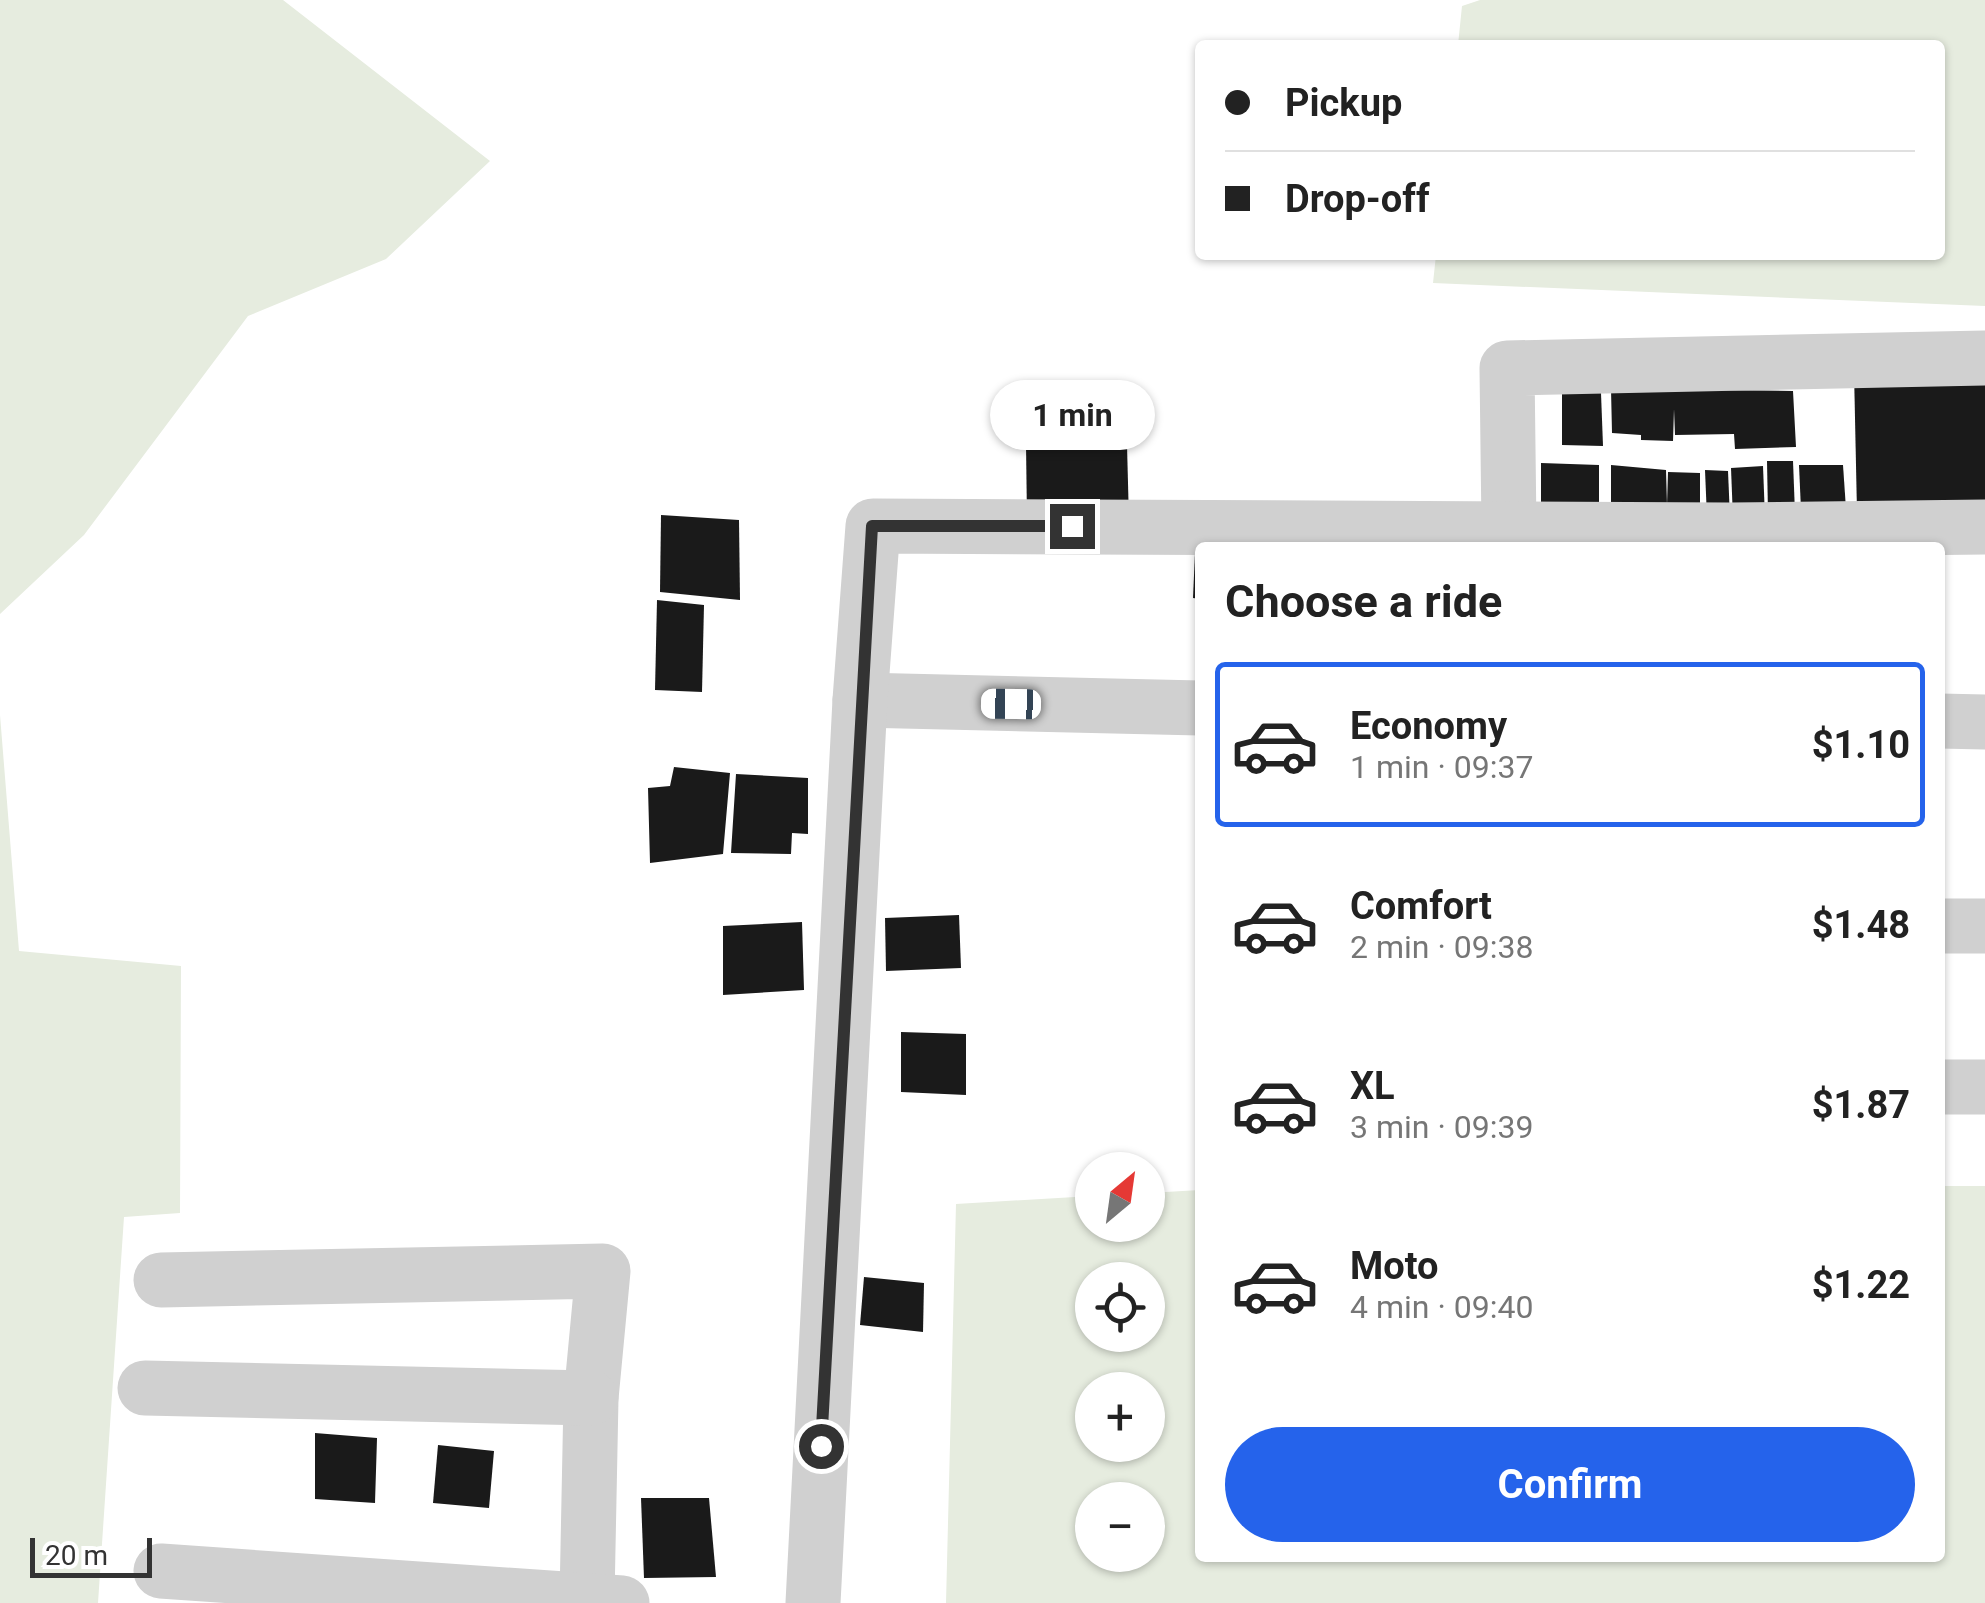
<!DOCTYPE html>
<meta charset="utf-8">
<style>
:root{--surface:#fff;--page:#f2f2f2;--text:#222;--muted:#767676;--line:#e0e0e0;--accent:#2563eb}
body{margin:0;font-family:Roboto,sans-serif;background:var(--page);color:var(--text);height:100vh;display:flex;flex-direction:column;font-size:38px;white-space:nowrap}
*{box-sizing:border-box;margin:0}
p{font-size:32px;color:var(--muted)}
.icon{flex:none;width:55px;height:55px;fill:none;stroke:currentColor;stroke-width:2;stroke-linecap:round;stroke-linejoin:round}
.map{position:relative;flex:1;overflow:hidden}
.sheet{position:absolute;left:1195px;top:542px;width:750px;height:1020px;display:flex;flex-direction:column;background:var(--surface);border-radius:10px;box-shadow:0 2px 8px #0004}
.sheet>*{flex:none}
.top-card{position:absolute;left:1195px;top:40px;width:750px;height:220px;border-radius:10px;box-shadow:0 2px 8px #0004;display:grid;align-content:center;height:220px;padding:0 30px;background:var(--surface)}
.needle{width:65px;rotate:29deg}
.tools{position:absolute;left:1075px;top:1152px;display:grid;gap:20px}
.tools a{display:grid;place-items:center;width:90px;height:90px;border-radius:50%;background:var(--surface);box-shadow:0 2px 8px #0004;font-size:50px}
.scale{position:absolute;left:30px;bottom:25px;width:122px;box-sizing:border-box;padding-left:10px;border:5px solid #333;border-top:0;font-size:28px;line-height:35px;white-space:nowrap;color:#333;-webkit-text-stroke:8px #fff;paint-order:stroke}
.end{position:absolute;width:45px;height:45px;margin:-22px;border:12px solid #333;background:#fff;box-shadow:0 0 0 5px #fff}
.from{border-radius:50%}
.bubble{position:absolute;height:70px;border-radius:35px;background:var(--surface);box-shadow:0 2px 8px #0004;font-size:32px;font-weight:700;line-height:70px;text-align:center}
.car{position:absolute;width:30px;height:60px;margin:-30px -15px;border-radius:12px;box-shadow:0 0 8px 2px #0007;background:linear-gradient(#fff 24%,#345 0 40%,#fff 0 76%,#345 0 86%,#fff 0)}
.top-card b{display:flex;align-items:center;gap:35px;height:95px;font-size:38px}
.top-card b+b{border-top:2px solid var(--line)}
.top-card i{width:25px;height:25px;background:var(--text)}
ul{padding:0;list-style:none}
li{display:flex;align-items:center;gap:30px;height:165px;margin:0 20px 15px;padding:0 10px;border:5px solid transparent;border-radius:10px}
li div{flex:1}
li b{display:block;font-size:38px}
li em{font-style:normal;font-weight:700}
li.current{border-color:var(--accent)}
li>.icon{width:90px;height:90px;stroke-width:1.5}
h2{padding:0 30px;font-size:45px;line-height:120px}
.button{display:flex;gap:20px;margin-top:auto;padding:20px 30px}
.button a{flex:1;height:115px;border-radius:60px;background:var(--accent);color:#fff;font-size:40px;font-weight:700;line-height:115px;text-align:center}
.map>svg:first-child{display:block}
.green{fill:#e6ecdf;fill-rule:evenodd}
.building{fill:#1a1a1a}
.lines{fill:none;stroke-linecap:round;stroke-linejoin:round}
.minor{stroke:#d0d0d0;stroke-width:55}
.route{stroke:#333;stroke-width:12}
</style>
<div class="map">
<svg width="1985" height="1603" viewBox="0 0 1985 1603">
<rect width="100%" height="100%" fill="#fff"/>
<!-- green -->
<g class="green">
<path d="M0,0H283L490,161L386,259L248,316L84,535L0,614Z"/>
<path d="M1480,0H1985V306L1433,283L1436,255H1940V45H1458L1462,6Z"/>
<path d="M0,715L19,951L181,966L180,1213L124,1217L98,1603H0Z"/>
<path d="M1940,1186H1985V1603H946L956,1204L1092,1196V1225H1148V1193L1200,1190V1558H1940ZM1092,1280H1148V1335H1092ZM1092,1390H1148V1445H1092ZM1092,1500H1148V1555H1092Z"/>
</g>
<!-- building -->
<g class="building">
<path d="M1854,371L1985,372V513L1857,512Z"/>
<path d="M1611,389L1793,391L1796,447L1735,449L1734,434L1675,435L1674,409L1673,441L1641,440V435L1612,433Z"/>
<path d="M1562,392L1601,393L1603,446L1562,445Z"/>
<path d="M1026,444L1127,445L1129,521L1027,519Z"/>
<path d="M1767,461H1793L1795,513L1768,514Z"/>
<path d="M1541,463L1599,465V516L1541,515Z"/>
<path d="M1611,465L1666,470L1667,505L1668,472L1700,473V515L1611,513Z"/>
<path d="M1799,465H1843L1846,509L1801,510Z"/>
<path d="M1763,466L1765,518L1733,519L1731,468Z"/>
<path d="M1705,470L1728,471L1730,518H1707Z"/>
<path d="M661,515L739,520L740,600L660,592Z"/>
<path d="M1195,553H1200V599L1193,598Z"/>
<path d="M657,600L704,605L702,692L655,690Z"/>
<path d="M674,767L730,773L723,854L650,863L648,788L670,786Z"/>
<path d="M736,774L808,778V834L792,833L791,854L731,853Z"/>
<path d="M959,915L961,968L886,971L885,918Z"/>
<path d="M802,922L804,990L723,995V926Z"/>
<path d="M901,1032L966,1034V1095L901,1092Z"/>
<path d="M864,1277L924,1283L923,1332L860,1325Z"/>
<path d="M315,1433L377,1438L375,1503L315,1499Z"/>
<path d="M438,1445L494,1451L489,1508L433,1503Z"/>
<path d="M641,1498H709L716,1577L644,1578Z"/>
</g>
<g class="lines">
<!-- minor -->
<g class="minor">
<path d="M1509,528L1507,368L1985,358"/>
<path d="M860,700L1200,708"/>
<path d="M1940,721L1985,722"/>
<path d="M1940,926H1985"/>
<path d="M1940,1087H1985"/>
<path d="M161,1280L603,1271L591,1398L587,1598"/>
<path d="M145,1388L591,1398"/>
<path d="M161,1571L622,1603"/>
<path d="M813,1603L860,700L873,526L1730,530L1985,527"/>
</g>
</g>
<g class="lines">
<!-- route -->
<path class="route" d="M821,1446L872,526H1072"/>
</g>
</svg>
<div class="tools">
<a><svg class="needle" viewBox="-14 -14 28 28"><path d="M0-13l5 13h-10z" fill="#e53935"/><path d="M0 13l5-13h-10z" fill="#767676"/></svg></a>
<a><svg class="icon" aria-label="locate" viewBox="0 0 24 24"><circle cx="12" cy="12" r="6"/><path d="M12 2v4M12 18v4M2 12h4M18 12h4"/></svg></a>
<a>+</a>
<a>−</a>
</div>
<div class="scale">20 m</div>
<i class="end from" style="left:821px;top:1446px"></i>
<i class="end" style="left:1072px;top:526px"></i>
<div class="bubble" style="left:990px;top:380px;width:165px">1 min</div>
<i class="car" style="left:1011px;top:704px;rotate:271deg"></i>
<div class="top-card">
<b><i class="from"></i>Pickup</b>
<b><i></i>Drop-off</b>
</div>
<section class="sheet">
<h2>Choose a ride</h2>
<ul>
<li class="current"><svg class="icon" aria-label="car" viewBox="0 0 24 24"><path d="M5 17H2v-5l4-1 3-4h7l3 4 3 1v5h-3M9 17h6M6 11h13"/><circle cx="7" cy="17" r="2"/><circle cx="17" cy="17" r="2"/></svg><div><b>Economy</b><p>1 min · 09:37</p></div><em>$1.10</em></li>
<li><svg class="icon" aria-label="car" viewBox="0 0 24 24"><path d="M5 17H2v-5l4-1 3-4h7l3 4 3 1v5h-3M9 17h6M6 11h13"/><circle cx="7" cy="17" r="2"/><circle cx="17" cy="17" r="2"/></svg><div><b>Comfort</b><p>2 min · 09:38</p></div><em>$1.48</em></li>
<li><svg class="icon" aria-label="car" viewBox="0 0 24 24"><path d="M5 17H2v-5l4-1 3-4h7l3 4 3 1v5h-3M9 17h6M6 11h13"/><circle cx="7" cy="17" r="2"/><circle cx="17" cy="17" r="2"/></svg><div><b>XL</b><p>3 min · 09:39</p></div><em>$1.87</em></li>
<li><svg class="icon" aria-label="car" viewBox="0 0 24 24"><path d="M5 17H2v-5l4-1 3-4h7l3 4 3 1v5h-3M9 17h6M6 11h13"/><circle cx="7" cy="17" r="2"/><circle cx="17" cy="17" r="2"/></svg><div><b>Moto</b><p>4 min · 09:40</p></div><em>$1.22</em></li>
</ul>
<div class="button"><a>Confirm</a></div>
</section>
</div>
